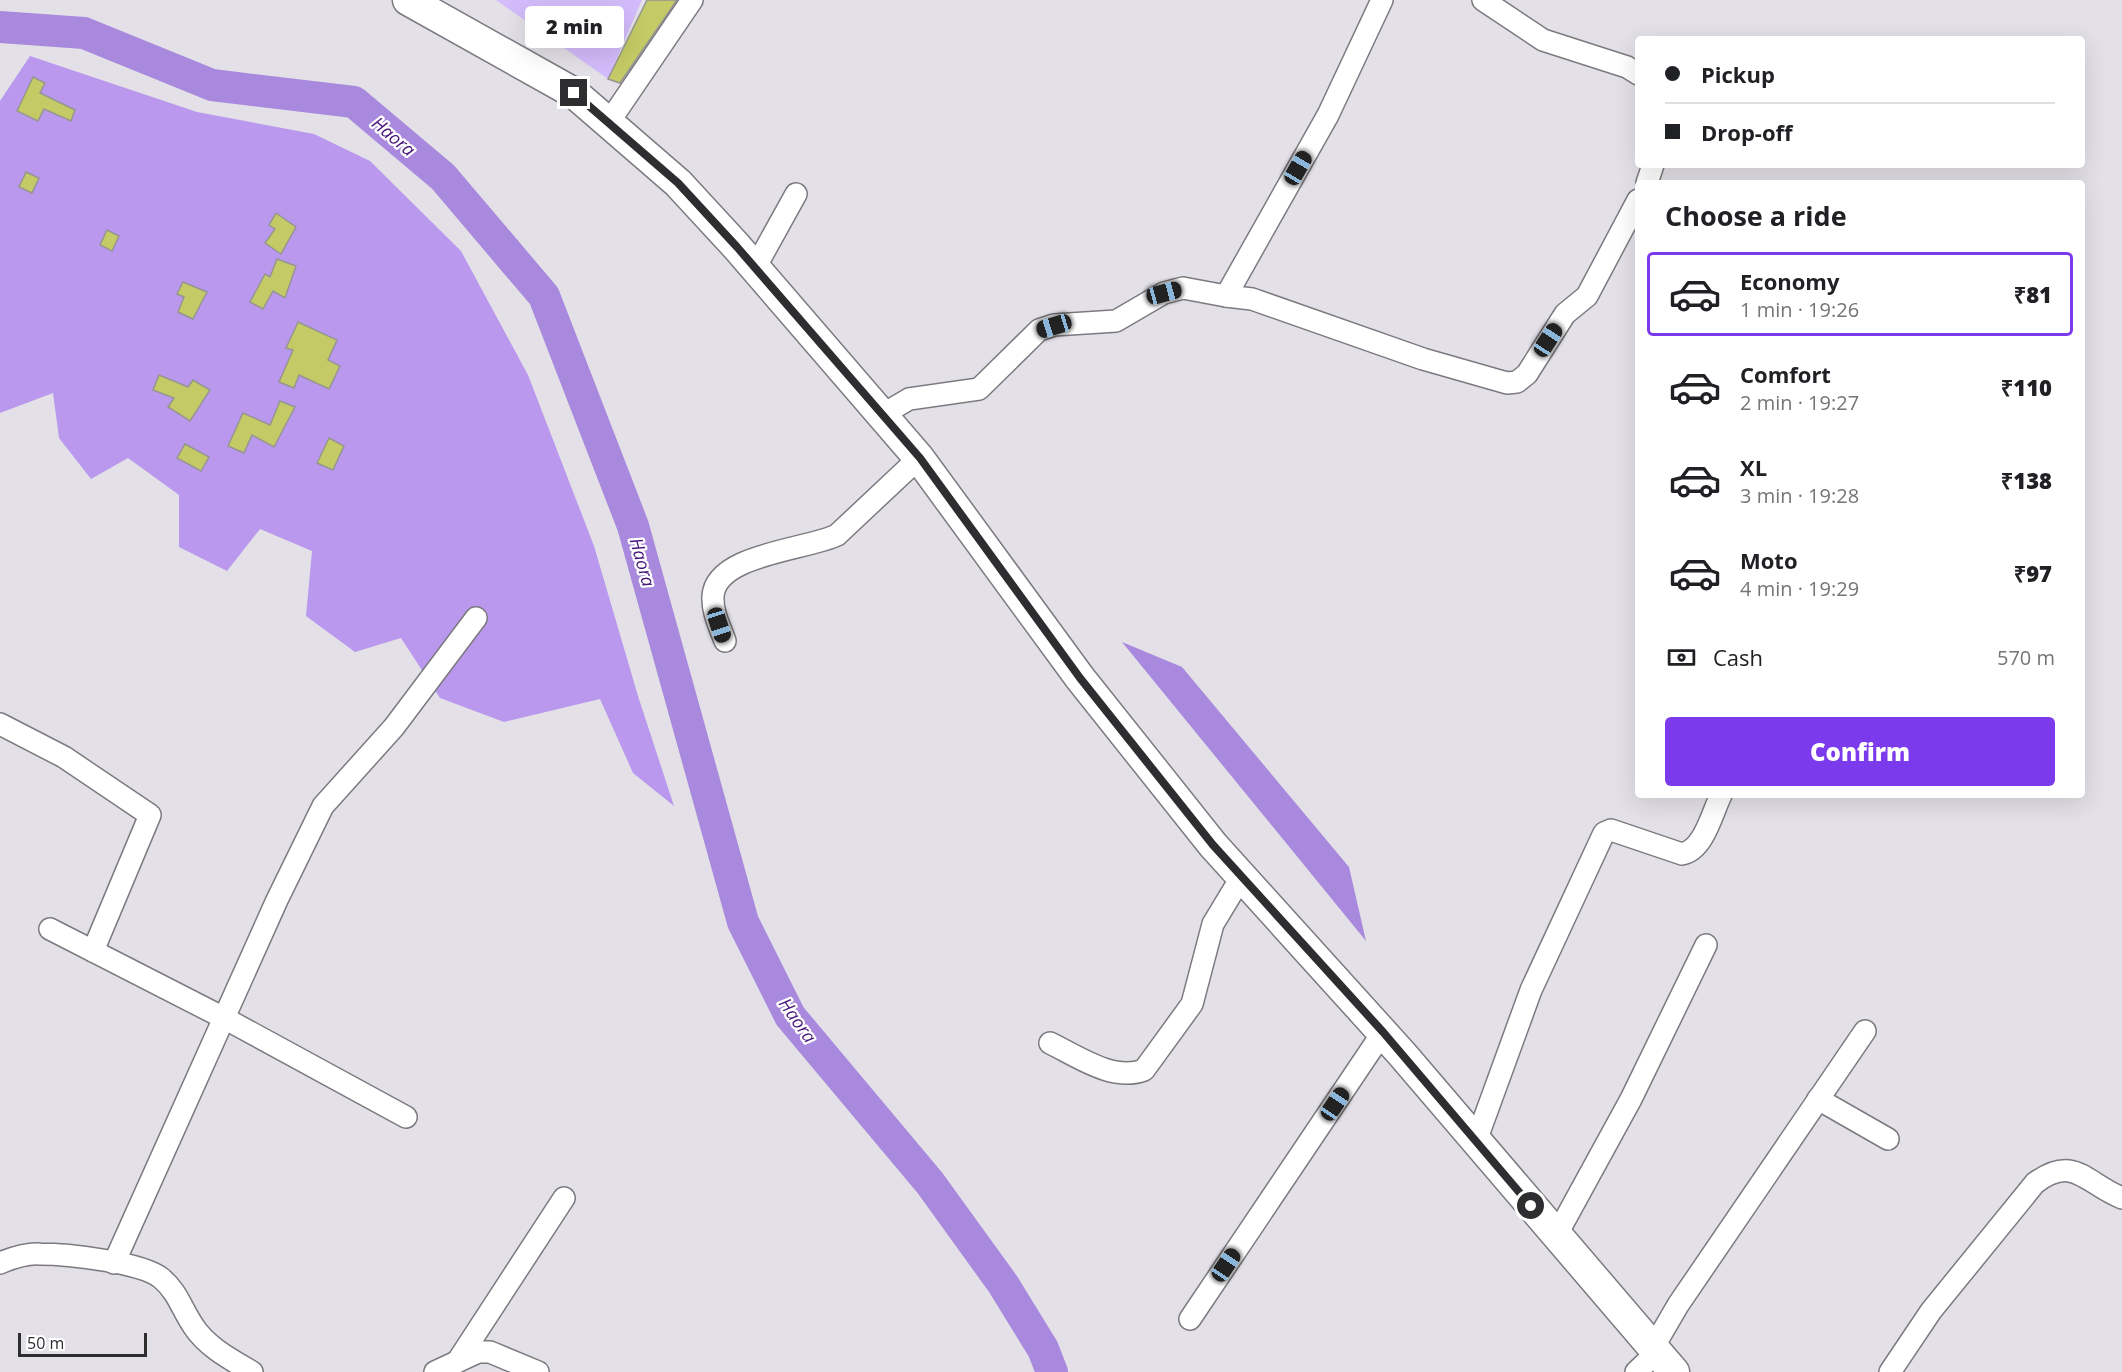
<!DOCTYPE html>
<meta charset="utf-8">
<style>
:root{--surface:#fff;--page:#f6f6f6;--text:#202124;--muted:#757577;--line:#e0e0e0;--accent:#7c3aed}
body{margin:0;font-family:"Open Sans",sans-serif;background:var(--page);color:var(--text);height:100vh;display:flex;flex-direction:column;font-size:22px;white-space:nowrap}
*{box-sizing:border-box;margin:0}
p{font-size:20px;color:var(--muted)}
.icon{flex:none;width:33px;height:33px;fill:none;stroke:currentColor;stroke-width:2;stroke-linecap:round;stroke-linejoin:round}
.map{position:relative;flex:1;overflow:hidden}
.drawer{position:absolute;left:1635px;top:180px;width:450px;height:618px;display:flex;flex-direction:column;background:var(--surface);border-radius:6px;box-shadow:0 6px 24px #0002}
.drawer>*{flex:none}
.top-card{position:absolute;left:1635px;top:36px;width:450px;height:132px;border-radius:6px;box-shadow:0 6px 24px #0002;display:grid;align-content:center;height:132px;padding:0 30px;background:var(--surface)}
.scale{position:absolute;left:18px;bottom:15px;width:129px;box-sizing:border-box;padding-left:6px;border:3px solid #2e2d30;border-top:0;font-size:16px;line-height:21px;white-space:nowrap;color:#2e2d30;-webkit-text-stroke:4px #fff;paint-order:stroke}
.end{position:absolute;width:27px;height:27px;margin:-14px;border:8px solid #2e2d30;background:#fff;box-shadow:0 0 0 3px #fff}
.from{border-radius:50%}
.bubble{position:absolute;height:42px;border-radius:6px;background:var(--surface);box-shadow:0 6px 24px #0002;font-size:20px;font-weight:800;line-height:42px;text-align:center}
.car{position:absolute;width:18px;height:36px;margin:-18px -9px;border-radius:8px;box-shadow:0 0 4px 2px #0007;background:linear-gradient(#222 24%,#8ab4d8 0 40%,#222 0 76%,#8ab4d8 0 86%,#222 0)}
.top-card b{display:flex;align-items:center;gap:21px;height:57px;font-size:22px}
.top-card b+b{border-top:2px solid var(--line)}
.top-card i{width:15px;height:15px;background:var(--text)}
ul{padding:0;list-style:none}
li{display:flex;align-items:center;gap:18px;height:84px;margin:0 12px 9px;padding:0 18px;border:3px solid transparent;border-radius:6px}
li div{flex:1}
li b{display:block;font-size:22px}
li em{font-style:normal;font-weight:800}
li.selected{border-color:var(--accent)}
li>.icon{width:54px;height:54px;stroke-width:1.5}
h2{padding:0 30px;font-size:27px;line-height:72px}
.pay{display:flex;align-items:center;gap:15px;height:66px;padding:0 30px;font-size:22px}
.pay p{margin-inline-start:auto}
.primary-button{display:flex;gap:12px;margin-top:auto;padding:12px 30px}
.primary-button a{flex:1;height:69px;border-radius:6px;background:var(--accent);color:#fff;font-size:24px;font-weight:800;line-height:69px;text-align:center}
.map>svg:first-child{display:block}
.green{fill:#d3bcfb}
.forest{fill:#b998ee}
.water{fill:#a989dd}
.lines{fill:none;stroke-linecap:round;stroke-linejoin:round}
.river{stroke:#a989dd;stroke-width:32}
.building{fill:#c4ca65;stroke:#969691;stroke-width:1.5}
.minor-casing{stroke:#7c7a80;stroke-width:24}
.highway-casing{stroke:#7c7a80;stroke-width:33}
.minor{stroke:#fff;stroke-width:21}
.highway{stroke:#fff;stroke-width:30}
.route{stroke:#2e2d30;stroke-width:8}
.labels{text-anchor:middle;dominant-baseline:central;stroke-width:4.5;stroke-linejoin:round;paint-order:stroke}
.water-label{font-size:18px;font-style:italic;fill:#471579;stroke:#fff}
</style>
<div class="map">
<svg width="2122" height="1372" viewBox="0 0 2122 1372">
<rect width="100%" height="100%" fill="#e3e1e7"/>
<!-- green -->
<path class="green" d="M496,0H642L608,79Z"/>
<!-- forest -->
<path class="forest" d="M30,56L197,112L314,134L370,161L461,251L528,375L594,546L638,696L674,806L633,773L600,699L504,722L440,698L401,638L355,652L306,616L312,551L260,529L227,571L179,547V495L128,458L91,479L59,438L53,393L0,413V101Z"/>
<!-- water -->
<path class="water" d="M1122,642L1182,667L1349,867L1366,941Z"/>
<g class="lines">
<!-- river -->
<path class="river" d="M0,27L84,33L212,85L354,102L443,177L544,296L633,526L743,922L790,1016L930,1183L1003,1284L1043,1349L1052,1372"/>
</g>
<!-- building -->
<g class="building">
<path d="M647,0H677L620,83L608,79Z"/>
<path d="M33,77L45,83L40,93L75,110L71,121L44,109L38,121L17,111Z"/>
<path d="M26,172L39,178L32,193L19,187Z"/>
<path d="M276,213L296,227L281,254L265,243L275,229L269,225Z"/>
<path d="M107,230L119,236L112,251L100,245Z"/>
<path d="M277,259L296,266L285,298L273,291L263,309L250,302L265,274L270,277Z"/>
<path d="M183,282L207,292L193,319L178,312L184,297L177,294Z"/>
<path d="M298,322L337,340L328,360L340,366L329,389L299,375L294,388L279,382L293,350L286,348Z"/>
<path d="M159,375L188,387L193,380L210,390L190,421L168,407L174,398L153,390Z"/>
<path d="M280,401L295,407L274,447L252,435L244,453L228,446L243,413L270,425Z"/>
<path d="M329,438L344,446L333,470L317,463Z"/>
<path d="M185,444L209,457L201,471L177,458Z"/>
</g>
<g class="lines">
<!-- minor casing -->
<g class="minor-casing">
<g id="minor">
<path d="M1483,0L1543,40L1627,67L1638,74"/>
<path d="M609,122L692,0"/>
<path d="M1647,183L1653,165"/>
<path d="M755,268L796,194"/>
<path d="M1226,296L1252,299L1423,359L1507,383L1517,382L1527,374L1565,314L1587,296L1638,200"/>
<path d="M882,415L909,399L979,389L1039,330L1054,325L1116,321L1164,293L1183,288L1226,296L1328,115L1382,0"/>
<path d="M725,641C720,627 712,612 713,596C716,554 806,550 837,535L919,458"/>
<path d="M0,724L64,757L150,815L93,951"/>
<path d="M50,929L224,1018L406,1117"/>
<path d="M1050,1043C1077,1056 1113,1082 1144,1070L1192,1004L1213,924L1242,876"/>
<path d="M1818,1099L1888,1139"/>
<path d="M1476,1141L1531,990L1604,833L1611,830L1682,854C1704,850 1712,813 1721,795"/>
<path d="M1556,1236L1631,1099L1706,945"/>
<path d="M0,1263C12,1258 27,1253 40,1254C66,1254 141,1262 161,1278C178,1292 182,1310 194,1327C207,1347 232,1360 252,1372"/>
<path d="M114,1263L277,900L323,806L394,727L476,618"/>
<path d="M1190,1319L1383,1032"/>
<path d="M1653,1348L1678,1305L1865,1031"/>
<path d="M457,1362L564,1198"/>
<path d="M435,1372L478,1352H490L538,1372"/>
<path d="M1636,1372L1657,1352"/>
<path d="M1890,1372L1931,1311L2035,1183C2074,1154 2085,1183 2122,1198"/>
</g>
</g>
<!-- highway casing -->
<g class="highway-casing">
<path id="highway" d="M408,0L574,93L678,183L737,247L919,458L1080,678L1213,845L1402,1054L1674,1372"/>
</g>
<!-- minor -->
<use href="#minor" class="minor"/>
<!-- highway -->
<use href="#highway" class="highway"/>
</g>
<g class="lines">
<!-- route -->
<path class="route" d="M574,93L678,183L737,247L848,375L920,458L1080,678L1213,845L1383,1032L1531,1206"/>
</g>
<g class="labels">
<!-- water labels -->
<g class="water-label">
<text transform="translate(394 136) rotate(40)">Haora</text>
<text transform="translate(643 562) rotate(74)">Haora</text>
<text transform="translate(798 1020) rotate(55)">Haora</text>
</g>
</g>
</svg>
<div class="scale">50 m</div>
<i class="end from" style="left:1531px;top:1206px"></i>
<i class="end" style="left:574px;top:93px"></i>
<div class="bubble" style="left:525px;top:6px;width:99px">2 min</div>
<i class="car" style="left:1298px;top:168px;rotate:30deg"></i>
<i class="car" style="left:1164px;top:293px;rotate:75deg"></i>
<i class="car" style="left:1054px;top:326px;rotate:253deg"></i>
<i class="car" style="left:1548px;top:340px;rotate:33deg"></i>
<i class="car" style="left:719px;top:625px;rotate:162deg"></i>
<i class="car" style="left:1335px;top:1104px;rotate:34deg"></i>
<i class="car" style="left:1226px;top:1265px;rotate:34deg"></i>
<div class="top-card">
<b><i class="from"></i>Pickup</b>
<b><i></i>Drop-off</b>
</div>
<section class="drawer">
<h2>Choose a ride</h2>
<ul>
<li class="selected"><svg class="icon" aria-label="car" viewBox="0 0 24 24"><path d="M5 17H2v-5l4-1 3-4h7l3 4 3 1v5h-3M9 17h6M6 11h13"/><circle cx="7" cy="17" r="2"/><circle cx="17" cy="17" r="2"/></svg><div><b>Economy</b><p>1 min · 19:26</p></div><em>₹81</em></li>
<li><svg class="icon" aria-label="car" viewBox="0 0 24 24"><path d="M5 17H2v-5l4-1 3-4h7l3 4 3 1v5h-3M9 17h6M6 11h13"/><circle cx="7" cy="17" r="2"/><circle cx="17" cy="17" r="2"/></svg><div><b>Comfort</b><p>2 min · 19:27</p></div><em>₹110</em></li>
<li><svg class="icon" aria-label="car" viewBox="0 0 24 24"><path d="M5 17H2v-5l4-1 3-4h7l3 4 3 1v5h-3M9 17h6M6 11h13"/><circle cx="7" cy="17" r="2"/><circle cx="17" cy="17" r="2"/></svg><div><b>XL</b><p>3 min · 19:28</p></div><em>₹138</em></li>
<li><svg class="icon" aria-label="car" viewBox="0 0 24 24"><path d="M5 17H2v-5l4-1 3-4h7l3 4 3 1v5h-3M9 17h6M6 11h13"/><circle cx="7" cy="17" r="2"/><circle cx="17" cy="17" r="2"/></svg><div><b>Moto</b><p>4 min · 19:29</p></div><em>₹97</em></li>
</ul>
<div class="pay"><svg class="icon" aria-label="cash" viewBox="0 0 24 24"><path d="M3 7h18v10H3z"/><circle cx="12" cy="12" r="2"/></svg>Cash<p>570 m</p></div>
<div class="primary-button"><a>Confirm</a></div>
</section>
</div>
